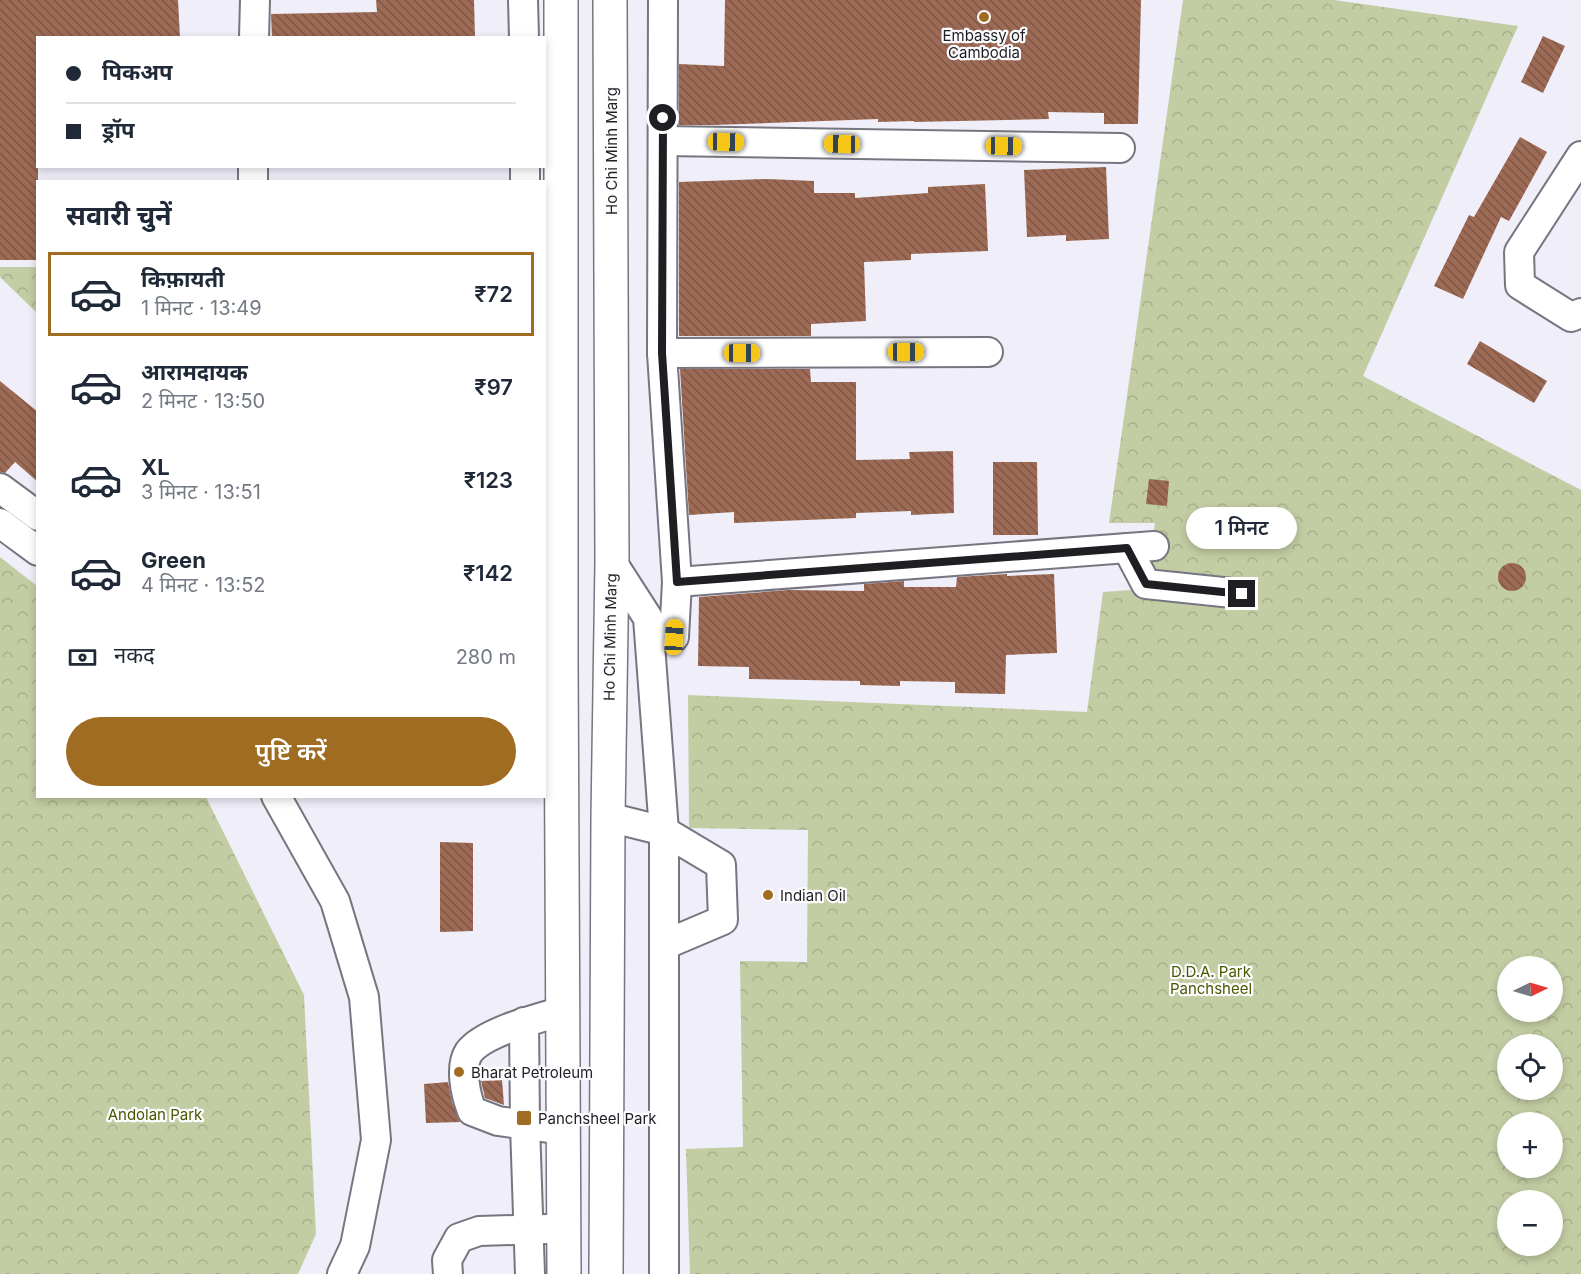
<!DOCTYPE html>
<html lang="hi">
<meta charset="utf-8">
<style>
:root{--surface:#fff;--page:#f6f6f7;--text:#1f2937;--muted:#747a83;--line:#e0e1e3;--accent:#9f6c22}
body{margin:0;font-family:Inter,"Noto Sans Devanagari",sans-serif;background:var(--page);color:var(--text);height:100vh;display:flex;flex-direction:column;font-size:22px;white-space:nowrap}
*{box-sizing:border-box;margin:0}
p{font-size:20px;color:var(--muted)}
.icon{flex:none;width:33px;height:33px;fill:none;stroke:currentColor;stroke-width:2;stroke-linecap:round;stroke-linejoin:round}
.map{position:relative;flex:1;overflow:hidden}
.drawer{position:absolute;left:36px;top:180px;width:510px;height:618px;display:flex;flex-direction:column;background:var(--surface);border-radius:0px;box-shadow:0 3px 9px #0003}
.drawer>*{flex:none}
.banner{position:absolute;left:36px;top:36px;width:510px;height:132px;border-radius:0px;box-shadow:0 3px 9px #0003;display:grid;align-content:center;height:132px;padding:0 30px;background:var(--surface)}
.needle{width:39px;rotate:85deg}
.buttons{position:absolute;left:1497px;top:956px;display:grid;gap:12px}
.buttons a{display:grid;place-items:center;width:66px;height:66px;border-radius:50%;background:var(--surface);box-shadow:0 3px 9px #0003;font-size:30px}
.end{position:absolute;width:27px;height:27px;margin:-14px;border:8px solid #1f1e22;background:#fff;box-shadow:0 0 0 3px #fff}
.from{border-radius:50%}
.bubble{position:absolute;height:42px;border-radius:21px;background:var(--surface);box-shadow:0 3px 9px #0003;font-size:20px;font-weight:600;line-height:42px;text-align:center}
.car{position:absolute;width:18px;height:36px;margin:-18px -9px;border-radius:8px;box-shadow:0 0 4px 2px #0007;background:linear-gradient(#f5c518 24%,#345 0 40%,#f5c518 0 76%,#345 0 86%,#f5c518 0)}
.banner b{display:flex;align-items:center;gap:21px;height:57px;font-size:22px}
.banner b+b{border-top:2px solid var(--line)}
.banner i{width:15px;height:15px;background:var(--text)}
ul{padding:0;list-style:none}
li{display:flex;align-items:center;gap:18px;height:84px;margin:0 12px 9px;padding:0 18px;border:3px solid transparent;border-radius:0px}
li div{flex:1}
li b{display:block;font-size:22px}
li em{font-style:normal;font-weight:600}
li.active{border-color:var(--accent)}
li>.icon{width:54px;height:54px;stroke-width:1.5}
h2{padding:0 30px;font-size:27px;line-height:72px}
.pay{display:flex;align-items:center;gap:15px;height:66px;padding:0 30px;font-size:22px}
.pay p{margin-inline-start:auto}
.cta{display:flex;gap:12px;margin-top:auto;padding:12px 30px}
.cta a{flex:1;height:69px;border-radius:36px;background:var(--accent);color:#fff;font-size:24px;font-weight:600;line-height:69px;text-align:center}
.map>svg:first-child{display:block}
.park{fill:url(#park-crowns);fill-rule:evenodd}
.building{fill:url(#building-back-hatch)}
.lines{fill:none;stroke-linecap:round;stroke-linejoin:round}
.minor-casing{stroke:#777680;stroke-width:32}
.major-casing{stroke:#777680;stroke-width:36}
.minor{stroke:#fff;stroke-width:28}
.major{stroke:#fff;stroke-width:33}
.route{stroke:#1f1e22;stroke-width:8}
.poi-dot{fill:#9f6c22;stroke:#fdfdff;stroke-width:2}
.labels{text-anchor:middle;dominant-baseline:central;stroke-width:4.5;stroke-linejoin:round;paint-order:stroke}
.poi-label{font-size:15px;fill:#1f1e22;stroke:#fdfdff;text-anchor:start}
.street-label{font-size:15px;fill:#1f1e22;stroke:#fdfdff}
.park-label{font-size:15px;fill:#4c5800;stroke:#fdfdff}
</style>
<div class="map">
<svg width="1581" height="1274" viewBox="0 0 1581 1274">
<defs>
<pattern id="park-crowns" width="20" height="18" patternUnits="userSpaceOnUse" patternTransform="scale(1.5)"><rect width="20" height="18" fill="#c3cda3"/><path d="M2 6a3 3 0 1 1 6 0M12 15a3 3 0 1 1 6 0" fill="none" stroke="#a7b08c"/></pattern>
<pattern id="building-back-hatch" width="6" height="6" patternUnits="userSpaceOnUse" patternTransform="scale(1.5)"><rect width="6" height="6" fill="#9d6b55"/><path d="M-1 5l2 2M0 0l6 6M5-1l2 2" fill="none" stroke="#7f5746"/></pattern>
</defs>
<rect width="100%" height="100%" fill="#efeef9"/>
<!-- park -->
<g class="park">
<path d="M1183,0H1334L1518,26L1363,376L1581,490V1274H690L686,1149L743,1147L740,961L807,962L808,830L689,828L688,695L1087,712L1103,592L1145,589L1155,523H1109ZM1508,966H1552V1011H1508ZM1508,1044H1552V1089H1508ZM1508,1122H1552V1167H1508ZM1508,1200H1552V1245H1508Z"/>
<path d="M0,267H37V313L0,277Z"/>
<path d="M0,557L37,586L38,796L206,797L304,995L316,1234L298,1274H0Z"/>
</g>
<!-- building -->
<g class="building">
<path d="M0,0H178L180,38H38V260H0Z"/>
<path d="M376,0H474L475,38H272L271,14L377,12Z"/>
<path d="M725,0H1141L1138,124H1104V113L1048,112L1049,119L914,122V121L878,122V119L713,125H679V64L724,66Z"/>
<path d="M1543,36L1565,46L1543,93L1521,82Z"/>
<path d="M1520,137L1547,152L1509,221L1501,217L1463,299L1434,286L1469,215L1474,217Z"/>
<path d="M1106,167L1109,239L1066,241V235L1027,237L1024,170Z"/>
<path d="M767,179L814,181V193H855V198L928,193V187L985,184L988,251L911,254V260L864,262L866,321L811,324V336H679V182Z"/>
<path d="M1480,341L1547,381L1534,403L1467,364Z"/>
<path d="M680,369H810L811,382H856V460L910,459L909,452L953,451L954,513L911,515V511L856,513V518L734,523V512L689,515Z"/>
<path d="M0,381L38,412V482L15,462L5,473L0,472Z"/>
<path d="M993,462H1037L1038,535H993Z"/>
<path d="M1149,479L1169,481L1167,506L1146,504Z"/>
<circle cx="1512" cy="577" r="14"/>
<path d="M1007,574V576L1054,574L1057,653L1006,655L1005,694L955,693V682L900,681V686L860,685V681L749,679V667L698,666L699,597L788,590L864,591V584L904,581V587H956L957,577Z"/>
<path d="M440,842L473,843V931L440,932Z"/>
<path d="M502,1080L504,1105L485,1098L481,1081Z"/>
<path d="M448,1082L452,1102L460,1122L426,1123L424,1084Z"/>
</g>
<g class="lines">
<!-- minor casing -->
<g class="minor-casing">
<g id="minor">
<path d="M523,0L524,38"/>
<path d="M663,0L662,353L677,582L674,637"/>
<path d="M254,38L255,0"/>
<path d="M663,141L1120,148"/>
<path d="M1581,156L1519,252L1520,285L1571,317L1581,313"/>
<path d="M525,166V182"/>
<path d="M253,182V166"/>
<path d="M662,353L988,352"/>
<path d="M0,488L38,516"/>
<path d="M0,523L38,551"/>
<path d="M1127,548L1146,584L1242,594"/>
<path d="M612,562L648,618L664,831V1274"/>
<path d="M677,582L1154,546"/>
<path d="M276,796L335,901L364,997L376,1140L355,1246L342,1274"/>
<path d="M608,817L664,831L721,865L723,920L664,945"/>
<path d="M563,1011C539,1018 484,1032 469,1052C459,1067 466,1096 472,1111L498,1121L563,1130"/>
<path d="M524,1022L525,1125L530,1274"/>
<path d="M448,1274L447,1260L459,1238L479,1231L548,1229"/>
</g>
</g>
<!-- major casing -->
<g class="major-casing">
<g id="major">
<path d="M561,0V662L564,1274"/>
<path d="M606,1274L608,817L612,562L610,0"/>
</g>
</g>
<!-- minor -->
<use href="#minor" class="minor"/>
<!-- major -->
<use href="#major" class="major"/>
</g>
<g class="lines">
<!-- route -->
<path class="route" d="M663,118L662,353L677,582L1127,548L1146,584L1242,594"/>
</g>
<!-- markers -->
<g class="poi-dot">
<circle cx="984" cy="17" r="6"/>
<circle cx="768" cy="895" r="6"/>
<circle cx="459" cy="1072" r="6"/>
<rect x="516" y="1110" width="16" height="16" rx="3"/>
</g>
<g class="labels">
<!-- poi labels -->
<g class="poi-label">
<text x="984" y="35" text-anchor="middle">Embassy of<tspan x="984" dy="17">Cambodia</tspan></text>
<text x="780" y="895">Indian Oil</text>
<text x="471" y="1072">Bharat Petroleum</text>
<text x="538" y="1118">Panchsheel Park</text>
</g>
<!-- street labels -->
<g class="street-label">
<text transform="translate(611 151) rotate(-90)">Ho Chi Minh Marg</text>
<text transform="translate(610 637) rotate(-89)">Ho Chi Minh Marg</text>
</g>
<!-- park labels -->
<g class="park-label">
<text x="1211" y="971">D.D.A. Park<tspan x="1211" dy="17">Panchsheel</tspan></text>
<text x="155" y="1114">Andolan Park</text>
</g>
</g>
</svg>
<div class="buttons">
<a><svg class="needle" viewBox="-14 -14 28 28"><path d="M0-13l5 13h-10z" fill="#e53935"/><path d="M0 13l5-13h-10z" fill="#747a83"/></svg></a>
<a><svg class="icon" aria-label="locate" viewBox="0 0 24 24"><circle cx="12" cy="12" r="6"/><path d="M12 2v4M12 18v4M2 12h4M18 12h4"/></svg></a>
<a>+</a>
<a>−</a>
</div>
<i class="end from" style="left:663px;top:118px"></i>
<i class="end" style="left:1242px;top:594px"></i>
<div class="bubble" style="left:1186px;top:507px;width:111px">1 मिनट</div>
<i class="car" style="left:726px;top:142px;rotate:91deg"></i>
<i class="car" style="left:842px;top:144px;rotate:271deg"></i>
<i class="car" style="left:1004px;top:146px;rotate:91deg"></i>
<i class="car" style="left:906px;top:352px;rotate:90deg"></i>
<i class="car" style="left:742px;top:353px;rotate:90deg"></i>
<i class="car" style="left:674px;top:637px;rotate:3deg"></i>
<div class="banner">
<b><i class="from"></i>पिकअप</b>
<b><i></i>ड्रॉप</b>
</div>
<section class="drawer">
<h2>सवारी चुनें</h2>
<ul>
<li class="active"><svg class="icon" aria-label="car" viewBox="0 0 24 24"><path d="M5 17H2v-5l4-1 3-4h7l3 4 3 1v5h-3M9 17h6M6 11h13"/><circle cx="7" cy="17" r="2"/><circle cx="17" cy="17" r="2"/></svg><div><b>किफ़ायती</b><p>1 मिनट · 13:49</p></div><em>₹72</em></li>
<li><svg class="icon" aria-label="car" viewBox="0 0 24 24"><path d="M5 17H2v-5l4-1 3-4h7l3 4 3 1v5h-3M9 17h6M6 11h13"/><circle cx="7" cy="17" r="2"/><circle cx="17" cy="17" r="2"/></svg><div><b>आरामदायक</b><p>2 मिनट · 13:50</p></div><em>₹97</em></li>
<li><svg class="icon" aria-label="car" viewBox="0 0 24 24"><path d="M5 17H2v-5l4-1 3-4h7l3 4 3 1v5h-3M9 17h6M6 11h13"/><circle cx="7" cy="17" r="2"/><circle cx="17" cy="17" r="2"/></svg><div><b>XL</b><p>3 मिनट · 13:51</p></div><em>₹123</em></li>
<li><svg class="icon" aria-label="car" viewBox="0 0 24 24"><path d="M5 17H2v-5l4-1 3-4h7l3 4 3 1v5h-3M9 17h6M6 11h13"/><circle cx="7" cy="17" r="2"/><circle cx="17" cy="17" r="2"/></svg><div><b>Green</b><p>4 मिनट · 13:52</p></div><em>₹142</em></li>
</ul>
<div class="pay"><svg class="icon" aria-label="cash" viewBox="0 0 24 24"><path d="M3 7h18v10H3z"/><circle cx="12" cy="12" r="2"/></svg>नकद<p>280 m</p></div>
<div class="cta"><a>पुष्टि करें</a></div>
</section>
</div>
